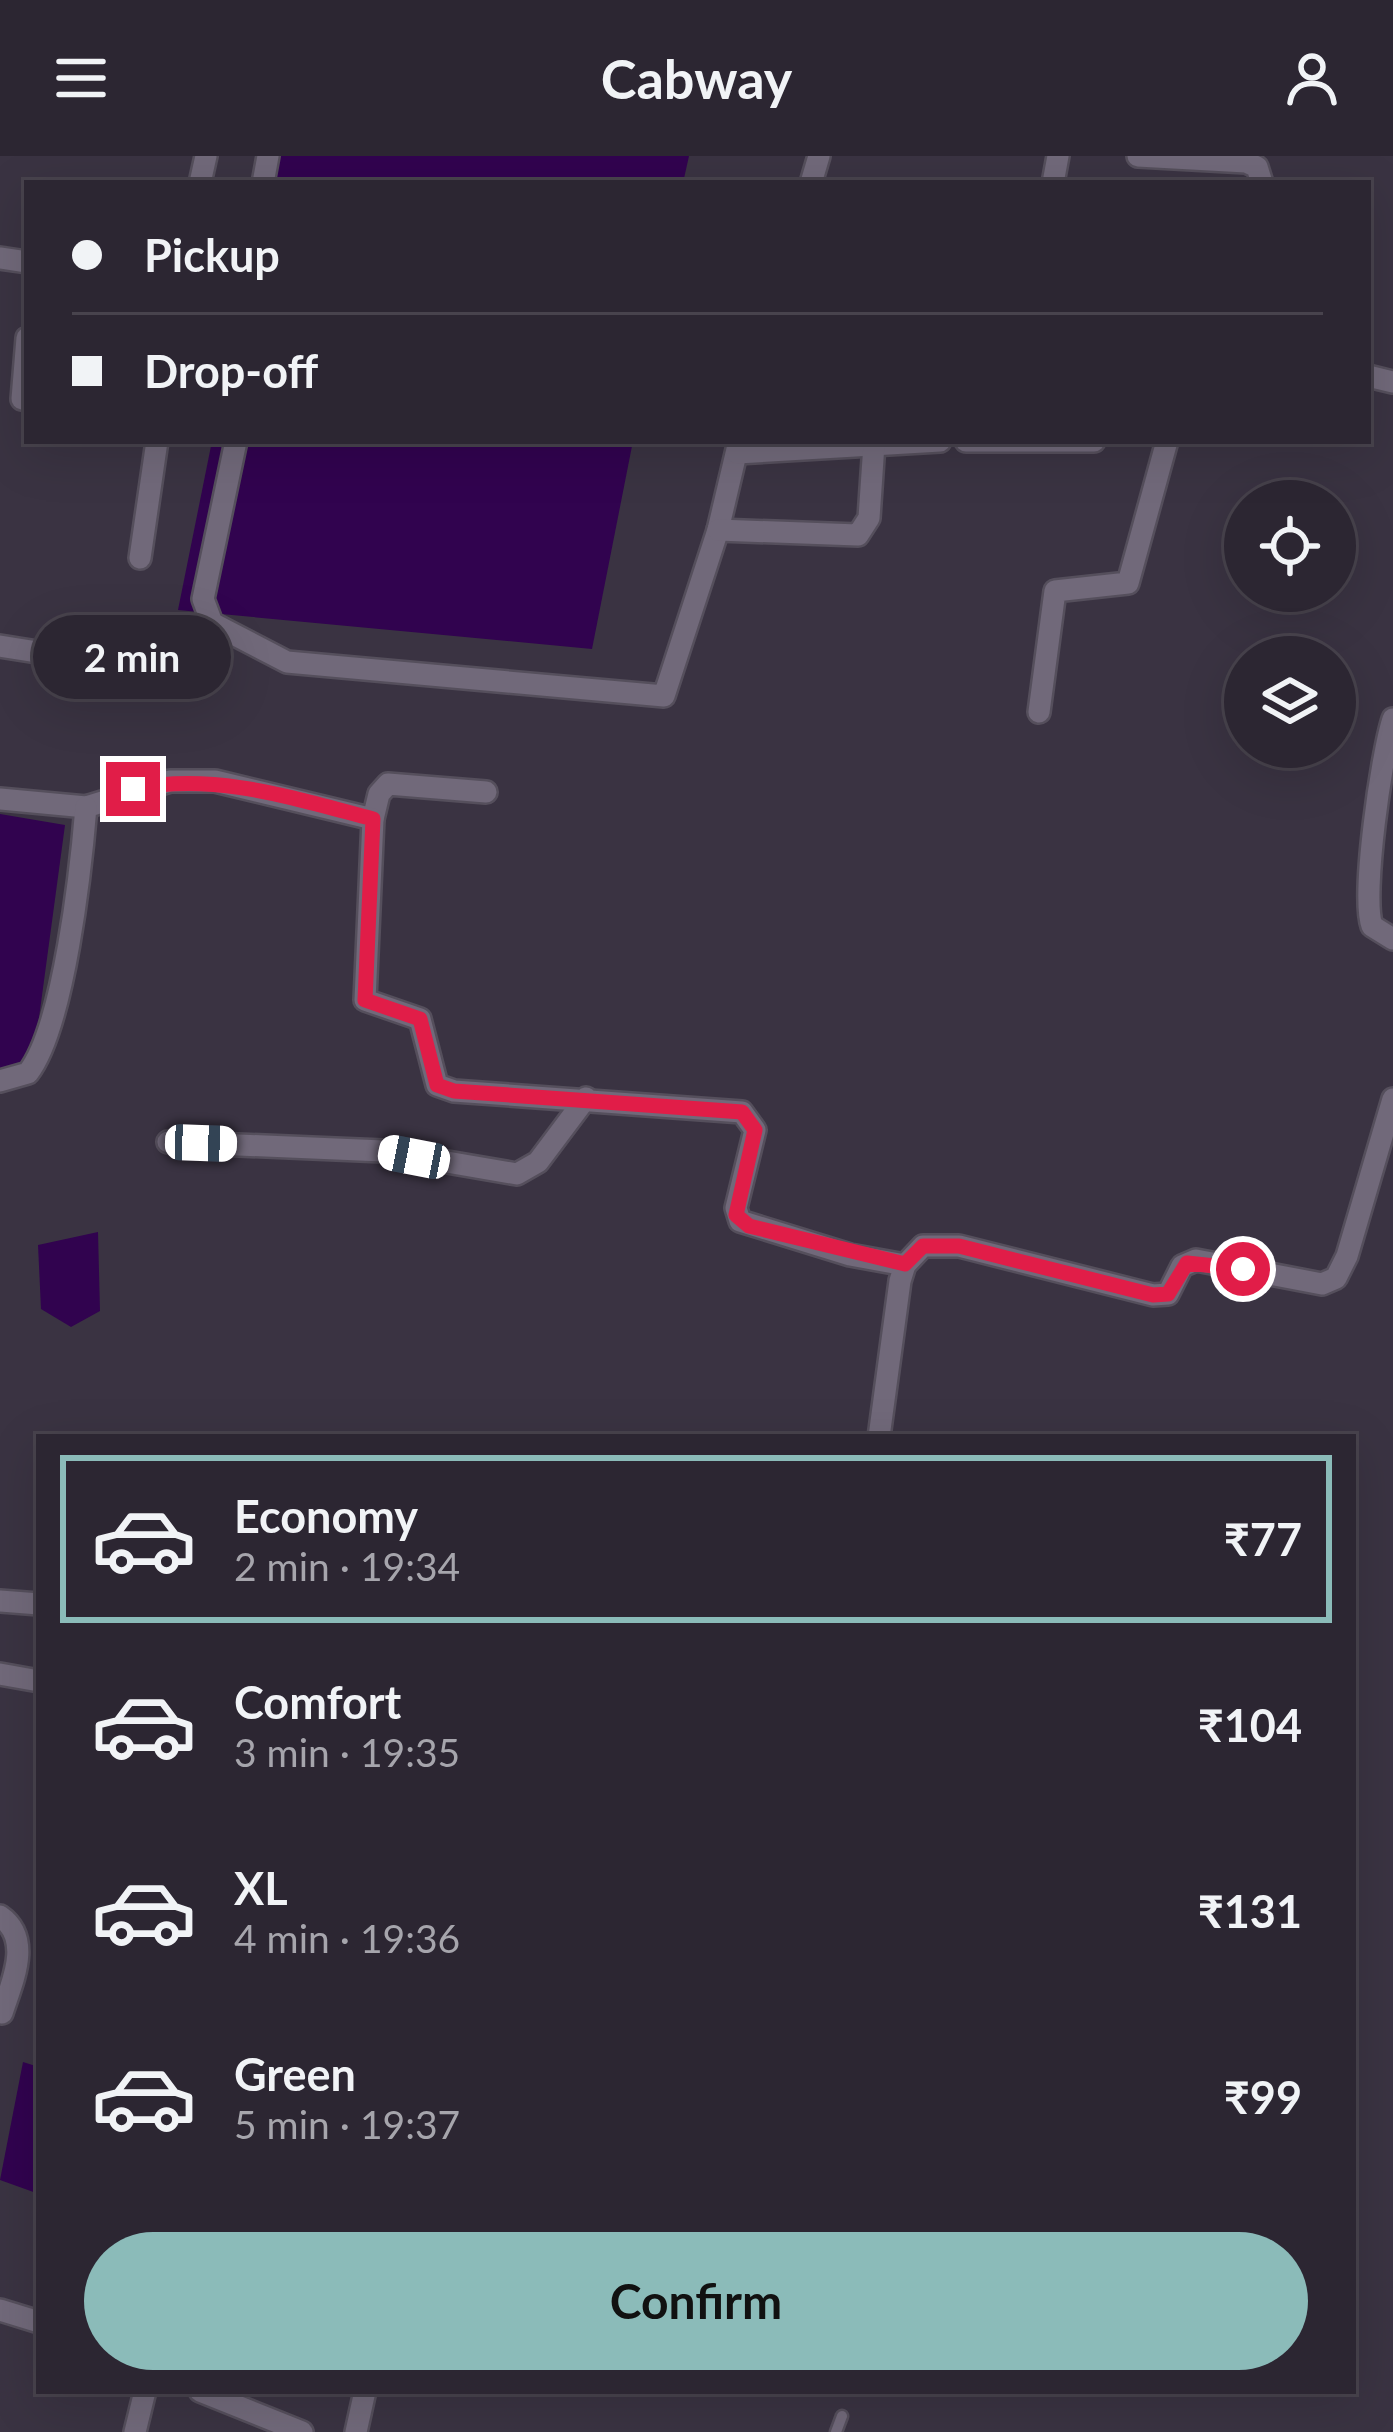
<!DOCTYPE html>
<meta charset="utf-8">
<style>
:root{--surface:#2c2632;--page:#38323e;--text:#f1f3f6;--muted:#a6a5ac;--line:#48434d;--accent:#8bbbb9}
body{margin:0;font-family:Lato,sans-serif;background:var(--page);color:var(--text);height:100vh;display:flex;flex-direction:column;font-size:45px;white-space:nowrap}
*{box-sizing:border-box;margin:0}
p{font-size:39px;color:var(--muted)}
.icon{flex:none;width:66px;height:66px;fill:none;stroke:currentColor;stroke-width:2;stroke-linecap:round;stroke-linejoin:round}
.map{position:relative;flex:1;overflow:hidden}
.drawer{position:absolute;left:36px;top:1278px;width:1320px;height:960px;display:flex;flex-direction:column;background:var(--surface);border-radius:0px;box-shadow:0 12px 48px #0002,0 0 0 3px var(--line)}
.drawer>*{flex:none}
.banner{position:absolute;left:24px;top:24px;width:1347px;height:264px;border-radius:0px;box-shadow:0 12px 48px #0002,0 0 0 3px var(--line);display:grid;align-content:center;height:264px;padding:0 48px;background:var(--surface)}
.tools{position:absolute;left:1224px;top:324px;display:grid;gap:24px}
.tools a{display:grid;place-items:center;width:132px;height:132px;border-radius:50%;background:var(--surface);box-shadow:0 12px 48px #0002,0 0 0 3px var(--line);font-size:60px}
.end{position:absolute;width:54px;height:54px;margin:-27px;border:15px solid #e11d48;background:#fff;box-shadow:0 0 0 6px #fff}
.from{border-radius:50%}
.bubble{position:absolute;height:84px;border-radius:42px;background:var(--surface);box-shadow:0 12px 48px #0002,0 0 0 3px var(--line);font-size:39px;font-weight:700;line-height:84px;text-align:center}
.car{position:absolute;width:36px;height:72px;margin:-36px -18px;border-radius:15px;box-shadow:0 0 9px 3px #0007;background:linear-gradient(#fff 24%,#345 0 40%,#fff 0 76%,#345 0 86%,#fff 0)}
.banner b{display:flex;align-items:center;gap:42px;height:114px;font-size:45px}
.banner b+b{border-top:3px solid var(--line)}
.banner i{width:30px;height:30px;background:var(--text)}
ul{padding:21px 0 0;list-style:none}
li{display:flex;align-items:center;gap:36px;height:168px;margin:0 24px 18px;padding:0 24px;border:6px solid transparent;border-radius:0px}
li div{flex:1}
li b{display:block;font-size:45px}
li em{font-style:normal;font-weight:700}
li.current{border-color:var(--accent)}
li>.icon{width:108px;height:108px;stroke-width:1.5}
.action{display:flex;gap:24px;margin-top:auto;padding:24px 48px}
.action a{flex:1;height:138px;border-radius:72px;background:var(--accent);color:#111;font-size:48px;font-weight:700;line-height:138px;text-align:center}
header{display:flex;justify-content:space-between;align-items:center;height:156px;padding:0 48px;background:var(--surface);font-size:54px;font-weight:700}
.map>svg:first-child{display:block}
.water{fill:#31034f}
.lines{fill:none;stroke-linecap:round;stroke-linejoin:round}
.service-casing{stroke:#554f5c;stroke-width:15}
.minor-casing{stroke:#554f5c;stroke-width:26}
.service{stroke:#71697a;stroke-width:10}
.minor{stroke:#71697a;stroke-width:21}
.route{stroke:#e11d48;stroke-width:15}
</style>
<header><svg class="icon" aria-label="menu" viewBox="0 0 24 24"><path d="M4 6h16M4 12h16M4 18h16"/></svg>Cabway<svg class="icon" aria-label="person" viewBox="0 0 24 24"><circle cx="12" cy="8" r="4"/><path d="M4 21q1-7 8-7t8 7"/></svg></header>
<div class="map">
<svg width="1393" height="2276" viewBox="0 0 1393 2276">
<rect width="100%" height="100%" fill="#3a3342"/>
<!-- water -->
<g class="water">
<path d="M268,0H689L683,27H263Z"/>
<path d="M212,285H633L592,493L178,454Z"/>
<path d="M0,658L65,669L31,921L0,916Z"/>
<path d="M98,1076L100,1155L71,1171L41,1153L38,1089Z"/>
<path d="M23,1906L39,1911V2038L0,2024Z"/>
</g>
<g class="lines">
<!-- service casing -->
<g class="service-casing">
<path id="service" d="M836,2276L842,2260"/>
</g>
<!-- minor casing -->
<g class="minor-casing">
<g id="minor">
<path d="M1138,0L1246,6L1257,11L1262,27"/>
<path d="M200,27L206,0"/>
<path d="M263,27L268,0"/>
<path d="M811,27L819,0"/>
<path d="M1053,27L1058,0"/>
<path d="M0,102L27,106"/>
<path d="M1368,220L1393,226"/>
<path d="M22,243L27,182"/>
<path d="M236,285L203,443L212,467L287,506L664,540L718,374L739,285"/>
<path d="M966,285H1094"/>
<path d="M737,297L940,285"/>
<path d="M718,374L858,379L869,362L874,288"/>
<path d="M140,402L157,285"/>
<path d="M0,490L119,509"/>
<path d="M1039,556L1055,435L1128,427L1167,285"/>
<path d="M1393,563C1382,596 1361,740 1372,770L1393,783"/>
<path d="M486,636L388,628L379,638L373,663L365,844L420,863L437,929L454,935L742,956L755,974L736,1052L740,1065L850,1099L905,1109"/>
<path d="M0,643L86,651L170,625H215L373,663"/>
<path d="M0,925L28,917C64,871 81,712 86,651"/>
<path d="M168,986L383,995L517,1018L538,1006L586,942"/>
<path d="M879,1281L900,1125L905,1109L923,1090H959L1153,1139L1168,1138L1182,1110L1196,1104L1322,1128L1336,1122L1347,1100L1393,943"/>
<path d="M0,1445L39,1448"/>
<path d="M0,1518L39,1525"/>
<path d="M0,1760C33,1783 12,1826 2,1857"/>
<path d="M0,2154L39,2166"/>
<path d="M200,2235L302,2276"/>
<path d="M135,2276L145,2235"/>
<path d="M356,2276L365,2235"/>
</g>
</g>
<!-- service -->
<use href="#service" class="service"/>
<!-- minor -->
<use href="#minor" class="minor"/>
</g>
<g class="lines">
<!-- route -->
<path class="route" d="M133,633C215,616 293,642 373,663L365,844L420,863L437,929L454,935L742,956L755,974L736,1059L749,1070L905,1108L923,1090H959L1153,1139L1168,1138L1187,1107L1243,1113"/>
</g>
</svg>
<div class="tools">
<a><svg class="icon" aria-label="locate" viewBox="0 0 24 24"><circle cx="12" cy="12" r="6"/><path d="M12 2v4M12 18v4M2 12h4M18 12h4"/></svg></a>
<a><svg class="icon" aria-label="layers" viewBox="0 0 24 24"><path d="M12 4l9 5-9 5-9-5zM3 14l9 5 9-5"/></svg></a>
</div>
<i class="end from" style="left:1243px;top:1113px"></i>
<i class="end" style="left:133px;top:633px"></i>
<div class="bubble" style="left:33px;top:459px;width:198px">2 min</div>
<i class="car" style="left:201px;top:987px;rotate:92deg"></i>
<i class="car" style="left:414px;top:1001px;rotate:281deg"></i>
<div class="banner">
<b><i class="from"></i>Pickup</b>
<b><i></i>Drop-off</b>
</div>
<section class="drawer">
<ul>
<li class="current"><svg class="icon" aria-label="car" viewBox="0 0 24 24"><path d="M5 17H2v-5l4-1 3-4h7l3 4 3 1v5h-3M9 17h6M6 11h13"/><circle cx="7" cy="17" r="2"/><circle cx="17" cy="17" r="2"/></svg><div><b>Economy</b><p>2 min · 19:34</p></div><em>₹77</em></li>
<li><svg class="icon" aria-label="car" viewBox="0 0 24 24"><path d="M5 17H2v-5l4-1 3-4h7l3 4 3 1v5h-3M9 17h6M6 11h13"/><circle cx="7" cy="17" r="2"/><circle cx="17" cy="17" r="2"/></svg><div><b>Comfort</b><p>3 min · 19:35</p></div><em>₹104</em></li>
<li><svg class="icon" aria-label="car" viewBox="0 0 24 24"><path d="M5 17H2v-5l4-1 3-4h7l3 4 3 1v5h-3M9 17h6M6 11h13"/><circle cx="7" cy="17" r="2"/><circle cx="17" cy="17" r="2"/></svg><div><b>XL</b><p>4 min · 19:36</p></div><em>₹131</em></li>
<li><svg class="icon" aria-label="car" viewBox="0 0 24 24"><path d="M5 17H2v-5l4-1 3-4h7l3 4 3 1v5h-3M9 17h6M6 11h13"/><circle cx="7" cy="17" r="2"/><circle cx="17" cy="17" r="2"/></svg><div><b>Green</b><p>5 min · 19:37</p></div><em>₹99</em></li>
</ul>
<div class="action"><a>Confirm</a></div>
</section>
</div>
